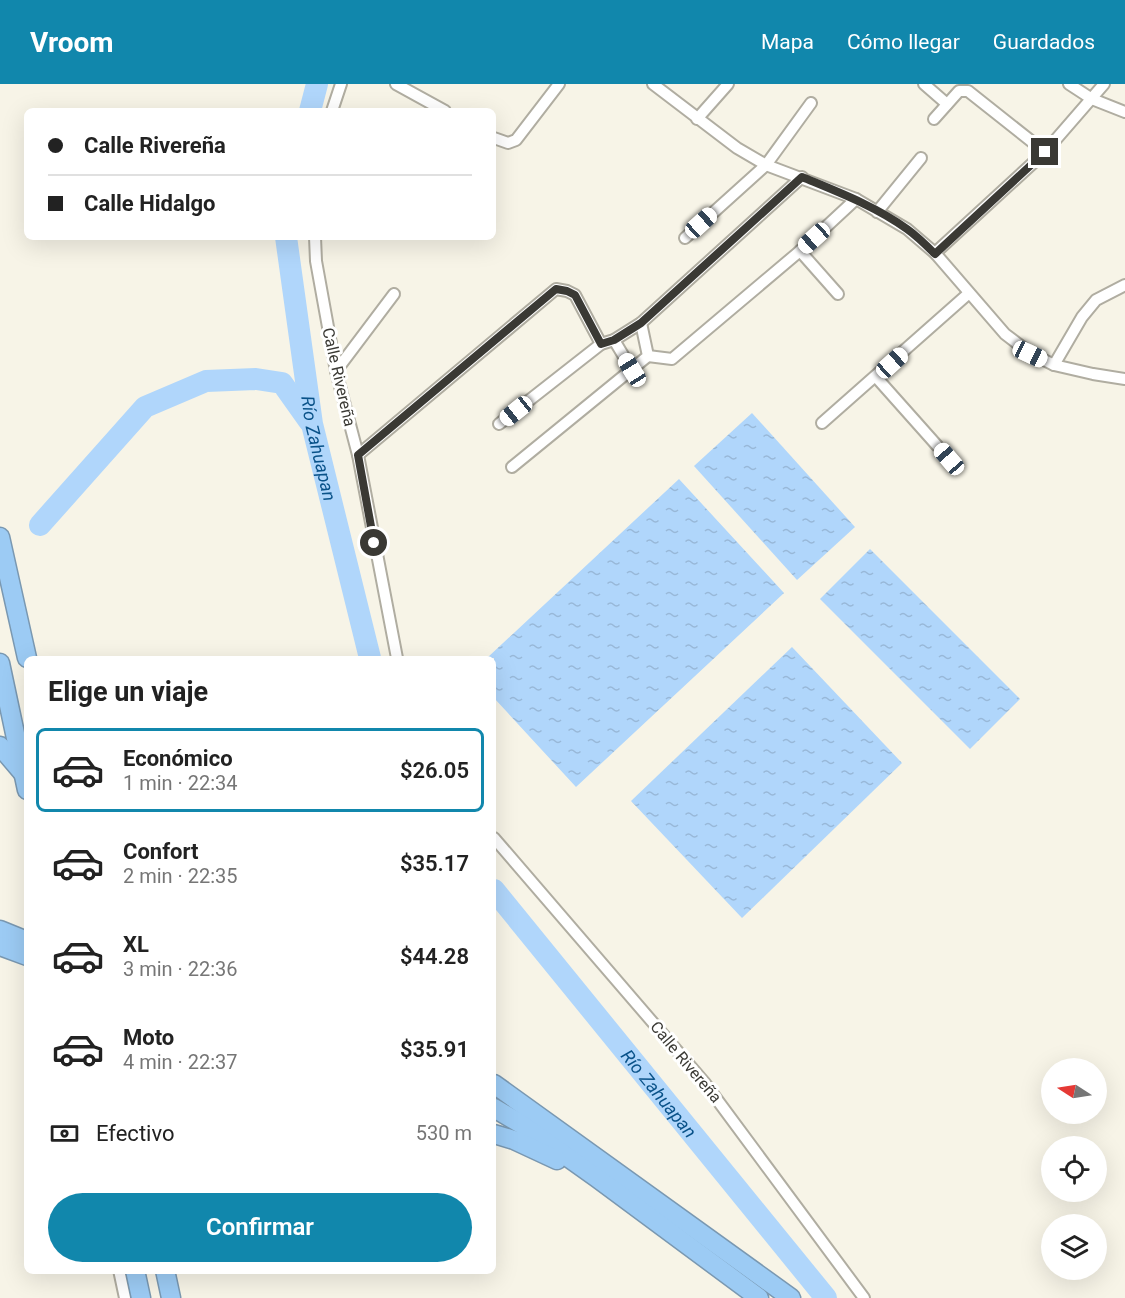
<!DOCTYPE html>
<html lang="es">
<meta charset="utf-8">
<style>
:root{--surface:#fff;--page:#f6f6f6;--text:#222;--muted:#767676;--line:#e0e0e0;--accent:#1187ac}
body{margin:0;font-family:Roboto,sans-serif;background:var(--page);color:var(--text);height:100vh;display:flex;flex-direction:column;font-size:22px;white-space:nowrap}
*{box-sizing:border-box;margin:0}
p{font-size:20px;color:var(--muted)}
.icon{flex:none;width:33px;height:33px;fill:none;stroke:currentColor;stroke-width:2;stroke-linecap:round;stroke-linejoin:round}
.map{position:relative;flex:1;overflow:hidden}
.drawer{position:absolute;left:24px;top:572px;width:472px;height:618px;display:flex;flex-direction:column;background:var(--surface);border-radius:9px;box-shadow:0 6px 24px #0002}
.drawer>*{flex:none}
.banner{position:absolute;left:24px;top:24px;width:472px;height:132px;border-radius:9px;box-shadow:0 6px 24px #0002;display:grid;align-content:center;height:132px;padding:0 24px;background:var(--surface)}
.needle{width:39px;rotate:282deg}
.tools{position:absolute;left:1041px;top:974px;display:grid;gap:12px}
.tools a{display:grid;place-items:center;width:66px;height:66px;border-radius:50%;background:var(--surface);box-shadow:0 6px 24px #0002;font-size:30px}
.end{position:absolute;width:27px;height:27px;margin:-14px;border:8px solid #3a3934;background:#fff;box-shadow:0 0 0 3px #fff}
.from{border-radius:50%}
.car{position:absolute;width:18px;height:36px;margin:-18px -9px;border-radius:8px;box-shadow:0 0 4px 2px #0007;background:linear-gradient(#fff 24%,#345 0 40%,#fff 0 76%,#345 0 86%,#fff 0)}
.banner b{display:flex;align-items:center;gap:21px;height:57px;font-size:22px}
.banner b+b{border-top:2px solid var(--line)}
.banner i{width:15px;height:15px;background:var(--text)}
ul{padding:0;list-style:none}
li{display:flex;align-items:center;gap:18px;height:84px;margin:0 12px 9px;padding:0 12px;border:3px solid transparent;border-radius:9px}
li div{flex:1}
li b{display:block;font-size:22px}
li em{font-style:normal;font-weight:600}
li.selected{border-color:var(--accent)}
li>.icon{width:54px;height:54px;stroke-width:1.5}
h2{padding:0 24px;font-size:27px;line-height:72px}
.pay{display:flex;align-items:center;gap:15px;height:66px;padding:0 24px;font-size:22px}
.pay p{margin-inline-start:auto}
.button{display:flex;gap:12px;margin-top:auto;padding:12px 24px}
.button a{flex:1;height:69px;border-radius:36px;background:var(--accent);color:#fff;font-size:24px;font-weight:600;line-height:69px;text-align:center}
header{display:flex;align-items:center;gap:36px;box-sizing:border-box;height:84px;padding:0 30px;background:var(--accent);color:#fff}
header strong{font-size:28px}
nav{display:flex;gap:33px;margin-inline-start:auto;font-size:21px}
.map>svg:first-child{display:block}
.water{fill:url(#water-ripples)}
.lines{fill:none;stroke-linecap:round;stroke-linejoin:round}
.river{stroke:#b0d6fb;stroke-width:22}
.minor-casing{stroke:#b0ada1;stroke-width:14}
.motorway-casing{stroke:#7a98b1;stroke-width:21}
.minor{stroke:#fff;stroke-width:10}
.motorway{stroke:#9ccbf4;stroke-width:18}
.route{stroke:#3a3934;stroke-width:8}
.labels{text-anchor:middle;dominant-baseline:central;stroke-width:6;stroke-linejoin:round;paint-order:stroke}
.street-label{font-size:16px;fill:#3a3934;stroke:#fff}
.water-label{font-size:18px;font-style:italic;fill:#095289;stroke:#fff}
</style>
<header>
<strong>Vroom</strong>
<nav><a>Mapa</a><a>Cómo llegar</a><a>Guardados</a></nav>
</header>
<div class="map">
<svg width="1125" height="1214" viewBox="0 0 1125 1214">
<defs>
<pattern id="water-ripples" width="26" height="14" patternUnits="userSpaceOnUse" patternTransform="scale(1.5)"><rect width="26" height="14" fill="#b0d6fb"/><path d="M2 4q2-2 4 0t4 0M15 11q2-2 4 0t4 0" fill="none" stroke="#98b8d8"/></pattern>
</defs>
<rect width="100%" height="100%" fill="#f7f4e7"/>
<!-- water -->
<g class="water">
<path d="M752,329L855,443L797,496L694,382Z"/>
<path d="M679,395L784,509L576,703L494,614V574H487Z"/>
<path d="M870,465L1020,615L970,665L820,515Z"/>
<path d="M792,563L902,679L742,834L631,717Z"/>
</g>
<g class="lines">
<!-- river -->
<g class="river">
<path d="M310,27L317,0"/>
<path id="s1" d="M286,153L312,340L370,574"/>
<path d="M40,441L145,323L206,297L256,295L282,299L309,337"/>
<path id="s2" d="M494,806L826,1214"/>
</g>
<!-- minor casing -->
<g class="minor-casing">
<g id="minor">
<path d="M396,0L445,27"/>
<path d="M653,0L737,64L766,81L856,115L907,145L935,169L1005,250L1030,269L1054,281L1093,290L1125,295"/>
<path d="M924,0L947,20"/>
<path d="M1069,0L1092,15L1125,28"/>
<path d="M332,27L341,0"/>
<path d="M697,35L728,0"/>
<path d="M934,35L959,7H968L1045,68"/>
<path d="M494,54L508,59L516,56L559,0"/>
<path d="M877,128L921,74"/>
<path d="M315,153L316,177L336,287L358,371L397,574"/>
<path d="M685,154L766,81L811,19"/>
<path d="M800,167L838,210"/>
<path d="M935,169L1045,68L1104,0"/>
<path d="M614,256L632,286"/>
<path d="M648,272L672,275L800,167L856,115"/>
<path d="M1054,281L1082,233L1096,216L1125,201"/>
<path d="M336,287L394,210"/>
<path d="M876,293L949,375"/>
<path d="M822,339L968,210"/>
<path d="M499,340L601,260L614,256L641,239L802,93"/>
<path d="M358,371L556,205L567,207L575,211L601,260"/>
<path d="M512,383L648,272L641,239"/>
<path d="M494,754L704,998L864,1214"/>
<path d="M119,1186L125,1214"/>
</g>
</g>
<!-- motorway casing -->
<g class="motorway-casing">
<g id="motorway">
<path d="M0,453L27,574"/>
<path d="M0,579L27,706"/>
<path d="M0,662L22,688"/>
<path d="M0,846L27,857"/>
<path d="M0,862L27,872"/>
<path d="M494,1000L791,1214"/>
<path d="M494,1024L521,1040L597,1094L759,1214"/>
<path d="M494,1050L514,1056L557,1076"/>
<path d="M135,1186L141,1214"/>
<path d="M165,1186L171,1214"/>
</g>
</g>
<!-- minor -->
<use href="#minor" class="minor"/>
<!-- motorway -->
<use href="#motorway" class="motorway"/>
</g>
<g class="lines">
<!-- route -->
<path class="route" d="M374,459L358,371L556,205L567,207L575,211L601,260L614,256L641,239L802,93C838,108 875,122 907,145C917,152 926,161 935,170L1045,68"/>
</g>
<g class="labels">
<!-- street labels -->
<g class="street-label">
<text transform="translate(339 293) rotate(77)">Calle Rivereña</text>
<text transform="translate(686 978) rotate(50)">Calle Rivereña</text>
</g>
<!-- water labels -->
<g class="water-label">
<text stroke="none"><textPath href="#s1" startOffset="214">Río Zahuapan</textPath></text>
<text stroke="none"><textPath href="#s2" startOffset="262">Río Zahuapan</textPath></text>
</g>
</g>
</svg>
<div class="tools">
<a><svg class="needle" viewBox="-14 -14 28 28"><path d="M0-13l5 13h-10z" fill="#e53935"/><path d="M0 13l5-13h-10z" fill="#767676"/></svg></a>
<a><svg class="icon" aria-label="locate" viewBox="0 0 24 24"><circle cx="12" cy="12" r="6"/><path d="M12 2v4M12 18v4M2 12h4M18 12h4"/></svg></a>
<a><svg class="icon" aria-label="layers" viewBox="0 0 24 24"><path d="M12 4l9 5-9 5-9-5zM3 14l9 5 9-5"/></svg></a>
</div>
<i class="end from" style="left:374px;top:459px"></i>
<i class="end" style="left:1045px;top:68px"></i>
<i class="car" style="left:701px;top:139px;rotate:48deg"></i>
<i class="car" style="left:814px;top:154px;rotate:228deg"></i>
<i class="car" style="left:1030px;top:270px;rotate:115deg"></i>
<i class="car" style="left:892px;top:279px;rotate:48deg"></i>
<i class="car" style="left:632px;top:286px;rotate:328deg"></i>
<i class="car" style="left:516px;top:327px;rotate:231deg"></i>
<i class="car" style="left:949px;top:375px;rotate:319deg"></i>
<div class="banner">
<b><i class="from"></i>Calle Rivereña</b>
<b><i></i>Calle Hidalgo</b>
</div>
<section class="drawer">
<h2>Elige un viaje</h2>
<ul>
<li class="selected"><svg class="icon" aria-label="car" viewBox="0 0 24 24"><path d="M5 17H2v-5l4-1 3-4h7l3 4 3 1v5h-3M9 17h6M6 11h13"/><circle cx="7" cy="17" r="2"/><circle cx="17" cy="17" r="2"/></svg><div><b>Económico</b><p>1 min · 22:34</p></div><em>$26.05</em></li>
<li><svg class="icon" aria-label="car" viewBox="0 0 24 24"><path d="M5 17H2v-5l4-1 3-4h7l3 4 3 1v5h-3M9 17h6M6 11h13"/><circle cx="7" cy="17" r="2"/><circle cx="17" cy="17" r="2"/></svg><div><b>Confort</b><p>2 min · 22:35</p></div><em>$35.17</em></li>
<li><svg class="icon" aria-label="car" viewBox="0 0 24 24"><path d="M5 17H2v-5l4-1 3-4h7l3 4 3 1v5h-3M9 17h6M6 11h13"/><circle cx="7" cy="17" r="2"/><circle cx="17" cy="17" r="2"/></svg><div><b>XL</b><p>3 min · 22:36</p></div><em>$44.28</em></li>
<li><svg class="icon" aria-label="car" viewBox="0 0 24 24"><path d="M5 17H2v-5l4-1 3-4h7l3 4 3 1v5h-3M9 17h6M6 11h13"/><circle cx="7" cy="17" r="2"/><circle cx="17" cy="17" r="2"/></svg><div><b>Moto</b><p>4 min · 22:37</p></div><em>$35.91</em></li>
</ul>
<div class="pay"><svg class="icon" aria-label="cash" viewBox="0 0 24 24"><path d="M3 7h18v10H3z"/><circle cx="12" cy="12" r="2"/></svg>Efectivo<p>530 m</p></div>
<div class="button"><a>Confirmar</a></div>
</section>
</div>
